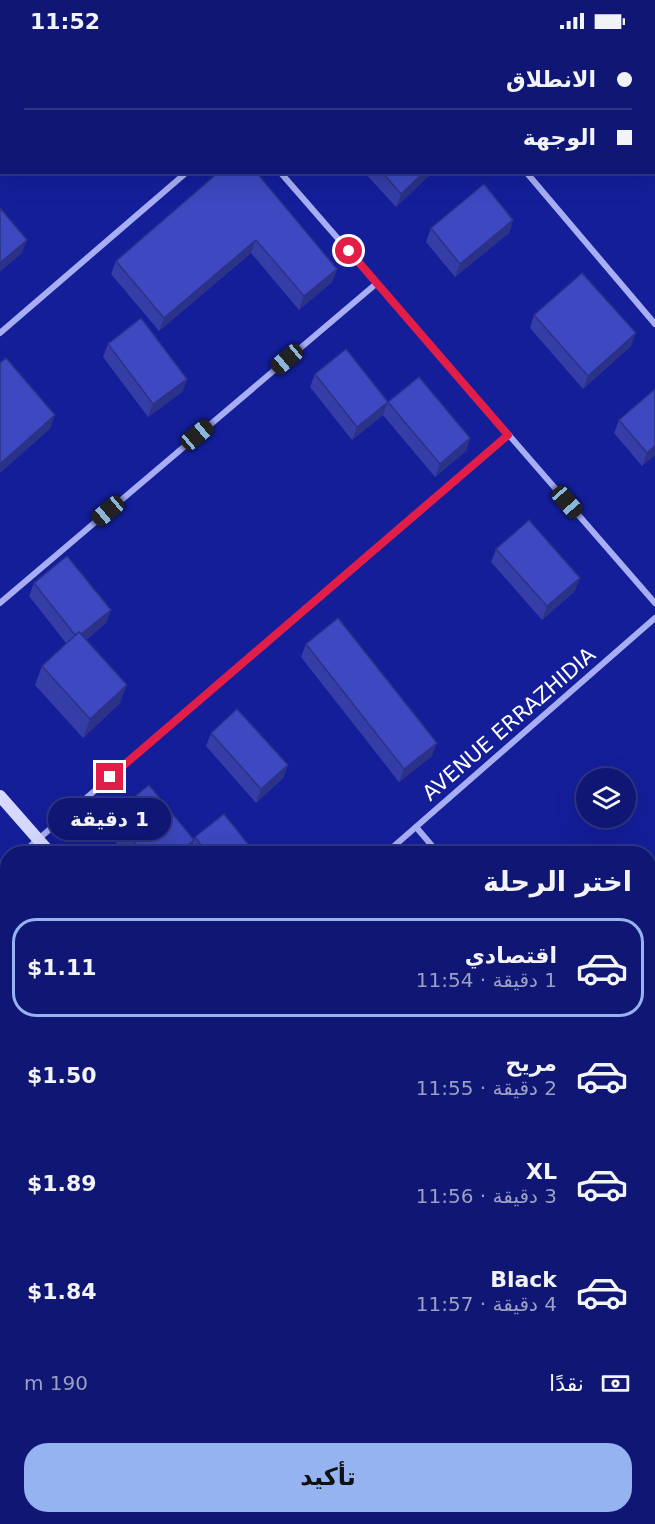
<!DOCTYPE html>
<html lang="ar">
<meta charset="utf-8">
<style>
:root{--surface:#0f1673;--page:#1d237b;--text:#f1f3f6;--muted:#9b9fc4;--line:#2f3585;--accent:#95b2f1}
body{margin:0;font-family:"DejaVu Sans","Noto Naskh Arabic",sans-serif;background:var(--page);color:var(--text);direction:rtl;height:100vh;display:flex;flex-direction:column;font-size:22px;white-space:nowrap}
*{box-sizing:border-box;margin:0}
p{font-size:20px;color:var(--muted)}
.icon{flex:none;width:33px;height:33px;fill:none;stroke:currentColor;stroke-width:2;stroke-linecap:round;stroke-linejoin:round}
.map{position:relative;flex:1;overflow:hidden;direction:ltr}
.details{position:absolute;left:0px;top:804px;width:656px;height:678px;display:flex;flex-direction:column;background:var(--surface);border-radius:24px 24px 0 0;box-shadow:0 6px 24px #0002,0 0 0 2px var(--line);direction:rtl}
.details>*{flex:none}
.hud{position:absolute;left:0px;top:0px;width:656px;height:132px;box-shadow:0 6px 24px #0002,0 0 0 2px var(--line);direction:rtl;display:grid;align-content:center;height:132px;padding:0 24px;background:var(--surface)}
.tools{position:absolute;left:576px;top:726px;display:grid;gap:12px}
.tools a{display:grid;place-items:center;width:60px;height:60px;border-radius:50%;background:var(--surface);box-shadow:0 6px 24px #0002,0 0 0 2px var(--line);font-size:30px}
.end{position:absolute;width:27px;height:27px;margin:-14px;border:8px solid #e11d48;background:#fff;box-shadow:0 0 0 3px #fff}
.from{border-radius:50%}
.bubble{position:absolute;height:42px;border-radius:21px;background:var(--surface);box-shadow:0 6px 24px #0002,0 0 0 2px var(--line);font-size:20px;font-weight:700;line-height:42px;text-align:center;direction:rtl}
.car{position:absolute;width:18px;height:36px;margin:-18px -9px;border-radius:8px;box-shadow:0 0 4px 2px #0007;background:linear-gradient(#222 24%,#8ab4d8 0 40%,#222 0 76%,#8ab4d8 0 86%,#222 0)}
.hud b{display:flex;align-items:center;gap:21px;height:57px;font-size:22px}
.hud b+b{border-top:2px solid var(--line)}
.hud i{width:15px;height:15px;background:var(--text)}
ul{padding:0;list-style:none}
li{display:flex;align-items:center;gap:18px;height:99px;margin:0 12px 9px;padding:0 12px;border:3px solid transparent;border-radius:24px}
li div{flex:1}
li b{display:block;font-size:22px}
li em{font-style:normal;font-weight:700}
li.current{border-color:var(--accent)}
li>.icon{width:54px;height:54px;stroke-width:1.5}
h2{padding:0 24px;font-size:27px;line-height:72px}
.pay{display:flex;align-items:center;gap:15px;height:66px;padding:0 24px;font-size:22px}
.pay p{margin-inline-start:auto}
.cta{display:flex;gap:12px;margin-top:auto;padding:12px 24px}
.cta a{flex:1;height:69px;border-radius:24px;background:var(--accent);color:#111;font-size:24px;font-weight:700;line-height:69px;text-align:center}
.status{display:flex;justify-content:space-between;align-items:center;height:42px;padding:0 30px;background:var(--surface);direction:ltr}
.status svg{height:16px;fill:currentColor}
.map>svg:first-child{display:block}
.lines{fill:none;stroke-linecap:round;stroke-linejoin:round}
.lane{stroke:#a7aef3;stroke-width:4.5}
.street{stroke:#a7aef3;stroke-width:6}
.secondary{stroke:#d6d9fd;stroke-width:12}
.wall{fill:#343ea6}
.shaded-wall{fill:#2b3287}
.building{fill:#3d48c1;stroke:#2b3287;stroke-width:1.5}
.route{stroke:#e11d48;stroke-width:8}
.labels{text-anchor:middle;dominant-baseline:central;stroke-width:4.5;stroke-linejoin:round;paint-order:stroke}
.street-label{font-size:21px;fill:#fff;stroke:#141e99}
</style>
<div class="status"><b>11:52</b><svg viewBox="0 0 49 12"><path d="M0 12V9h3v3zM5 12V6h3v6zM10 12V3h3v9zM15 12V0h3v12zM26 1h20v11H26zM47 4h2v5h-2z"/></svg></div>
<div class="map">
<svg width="655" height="1482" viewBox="0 0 655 1482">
<rect width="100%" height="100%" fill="#141e99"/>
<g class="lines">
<!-- lane -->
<path class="lane" d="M301,1482L309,1474"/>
<!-- street -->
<g class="street">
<path d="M415,0L416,2"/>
<path d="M24,2L25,0"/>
<path d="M333,2L334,0"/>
<path d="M0,22L2,21"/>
<path d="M280,130L655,561"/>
<path d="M526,130L655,282"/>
<path d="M0,291L187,130"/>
<path d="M0,561L377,241"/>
<path d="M416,785L439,812"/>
<path d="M21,812L509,393"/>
<path d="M385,812L655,576"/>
<path d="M648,886L655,879"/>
<path d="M648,1058L655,1066"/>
<path d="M0,1139L8,1132"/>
<path d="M648,1415L655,1409"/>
<path d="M569,1482L578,1474"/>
</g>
<!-- secondary -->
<g class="secondary">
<path d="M0,754L51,812"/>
<path d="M617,1474L623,1482"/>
</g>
</g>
<!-- wall -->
<g class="wall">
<path d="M219,130L337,227L332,240L299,268L251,211L159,289L111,232L116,219Z"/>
<path d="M364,130H433L396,165Z"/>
<path d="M513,178L509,191L455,235L426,200L431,186Z"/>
<path d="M534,273L631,304L583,347L530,286Z"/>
<path d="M108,302L187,337L182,350L148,375L103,315Z"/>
<path d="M315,332L388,360L470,396L466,409L435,435L383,373L352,398L310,345Z"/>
<path d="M655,347V413L642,424L614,391L619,378Z"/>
<path d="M496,507L575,549L542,578L491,520Z"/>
<path d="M34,541L111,568L106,581L86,598L120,661L83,696L35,643L42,624L66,601L29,554Z"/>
<path d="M306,602L432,714L399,740L301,615Z"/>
<path d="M211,691L288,723L283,736L256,761L206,704Z"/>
<path d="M112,773L194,798L195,795L256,812H125L107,789Z"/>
<path d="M655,914V990L648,982V919Z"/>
</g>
<!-- shaded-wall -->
<g class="shaded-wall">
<path d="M424,130H433L396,165L401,152Z"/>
<path d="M513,178L509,191L455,235L460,222Z"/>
<path d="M27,198L22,211L0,230V221Z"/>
<path d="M256,198L251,211L159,289L164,276Z"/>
<path d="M337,227L332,240L299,268L304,254Z"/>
<path d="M636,291L631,304L583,347L588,334Z"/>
<path d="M187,337L182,350L148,375L153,362Z"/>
<path d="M388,360L383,373L352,398L357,385Z"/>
<path d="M55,373L50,387L0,431V422Z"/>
<path d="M470,396L466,409L435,435L440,422Z"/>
<path d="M655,404V413L642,424L647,411Z"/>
<path d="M580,536L575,549L542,578L547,564Z"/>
<path d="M111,568L106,581L72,609L77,595Z"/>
<path d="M127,643L120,661L83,696L90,677Z"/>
<path d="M437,701L432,714L399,740L404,727Z"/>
<path d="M288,723L283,736L256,761L261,747Z"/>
<path d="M194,798L189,812H177Z"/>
<path d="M8,1090V1106L0,1112V1096Z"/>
<path d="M655,1177V1190L648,1196V1182Z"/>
<path d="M8,1278V1291L0,1297V1284Z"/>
<path d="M498,1474H513L511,1479L508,1482H488Z"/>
</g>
<!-- building -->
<g class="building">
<path d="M65,0H128L129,2H63Z"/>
<path d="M219,130H256L337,227L304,254L256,198L164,276L116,219Z"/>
<path d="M382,130H424L401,152Z"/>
<path d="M484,142L513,178L460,222L431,186Z"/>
<path d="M0,166L27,198L0,221Z"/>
<path d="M582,231L636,291L588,334L534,273Z"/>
<path d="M141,276L187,337L153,362L108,302Z"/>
<path d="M346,307L388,360L357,385L315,332Z"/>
<path d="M6,316L55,373L0,422V321Z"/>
<path d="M419,335L470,396L440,422L388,360Z"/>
<path d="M655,347V404L647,411L619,378Z"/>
<path d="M529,478L580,536L547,564L496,507Z"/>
<path d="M67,514L111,568L81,592L79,590L75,593L34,541Z"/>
<path d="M338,576L437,701L404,727L306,602Z"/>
<path d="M79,590L127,643L90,677L42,624Z"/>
<path d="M237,667L288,723L261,747L211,691Z"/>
<path d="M149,743L194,798L177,812H144L112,773Z"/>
<path d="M224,772L256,812H208L195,795Z"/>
<path d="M27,803L34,812H17Z"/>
<path d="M8,820V1090L0,1096V826Z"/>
<path d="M655,914V963L648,954V919Z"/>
<path d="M648,1088L655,1097V1177L648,1182Z"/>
<path d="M8,1193V1278L0,1284V1199Z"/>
<path d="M325,1474H498L488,1482H315Z"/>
</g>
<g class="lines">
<!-- route -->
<path class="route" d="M110,735L508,393L349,209"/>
</g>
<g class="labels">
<!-- street labels -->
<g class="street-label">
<text transform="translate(509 682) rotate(-41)">AVENUE ERRAZHIDIA</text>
</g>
</g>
</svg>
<div class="tools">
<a><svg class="icon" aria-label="layers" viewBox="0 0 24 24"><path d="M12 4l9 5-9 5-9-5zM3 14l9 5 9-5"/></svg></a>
</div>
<i class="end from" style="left:349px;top:209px"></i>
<i class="end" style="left:110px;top:735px"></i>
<div class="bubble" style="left:48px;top:756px;width:123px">1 دقيقة</div>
<i class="car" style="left:287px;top:317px;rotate:230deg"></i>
<i class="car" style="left:197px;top:393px;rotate:50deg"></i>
<i class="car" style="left:567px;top:460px;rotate:139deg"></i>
<i class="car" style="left:108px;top:469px;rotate:230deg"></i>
<div class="hud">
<b><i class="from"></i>الانطلاق</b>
<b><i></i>الوجهة</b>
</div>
<section class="details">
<h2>اختر الرحلة</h2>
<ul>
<li class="current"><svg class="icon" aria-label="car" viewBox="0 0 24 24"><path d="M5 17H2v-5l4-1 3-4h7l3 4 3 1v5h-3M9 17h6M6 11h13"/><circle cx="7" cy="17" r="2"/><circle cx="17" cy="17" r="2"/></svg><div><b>اقتصادي</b><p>1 دقيقة · 11:54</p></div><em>$1.11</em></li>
<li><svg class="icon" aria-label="car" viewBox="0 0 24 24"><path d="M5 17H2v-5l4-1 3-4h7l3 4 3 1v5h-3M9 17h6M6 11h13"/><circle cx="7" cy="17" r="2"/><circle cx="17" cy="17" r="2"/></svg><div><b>مريح</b><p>2 دقيقة · 11:55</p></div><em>$1.50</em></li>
<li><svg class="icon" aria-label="car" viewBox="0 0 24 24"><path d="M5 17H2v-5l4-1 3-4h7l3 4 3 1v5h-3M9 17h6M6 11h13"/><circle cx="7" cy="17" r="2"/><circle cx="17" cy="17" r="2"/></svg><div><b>XL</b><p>3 دقيقة · 11:56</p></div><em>$1.89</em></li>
<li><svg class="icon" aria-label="car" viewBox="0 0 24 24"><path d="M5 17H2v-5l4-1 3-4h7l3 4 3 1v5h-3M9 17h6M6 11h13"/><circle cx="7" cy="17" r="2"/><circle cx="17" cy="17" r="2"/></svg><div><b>Black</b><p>4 دقيقة · 11:57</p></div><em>$1.84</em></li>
</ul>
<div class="pay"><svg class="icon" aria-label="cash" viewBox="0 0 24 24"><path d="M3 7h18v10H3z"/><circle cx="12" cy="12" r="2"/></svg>نقدًا<p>190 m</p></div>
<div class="cta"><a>تأكيد</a></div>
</section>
</div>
